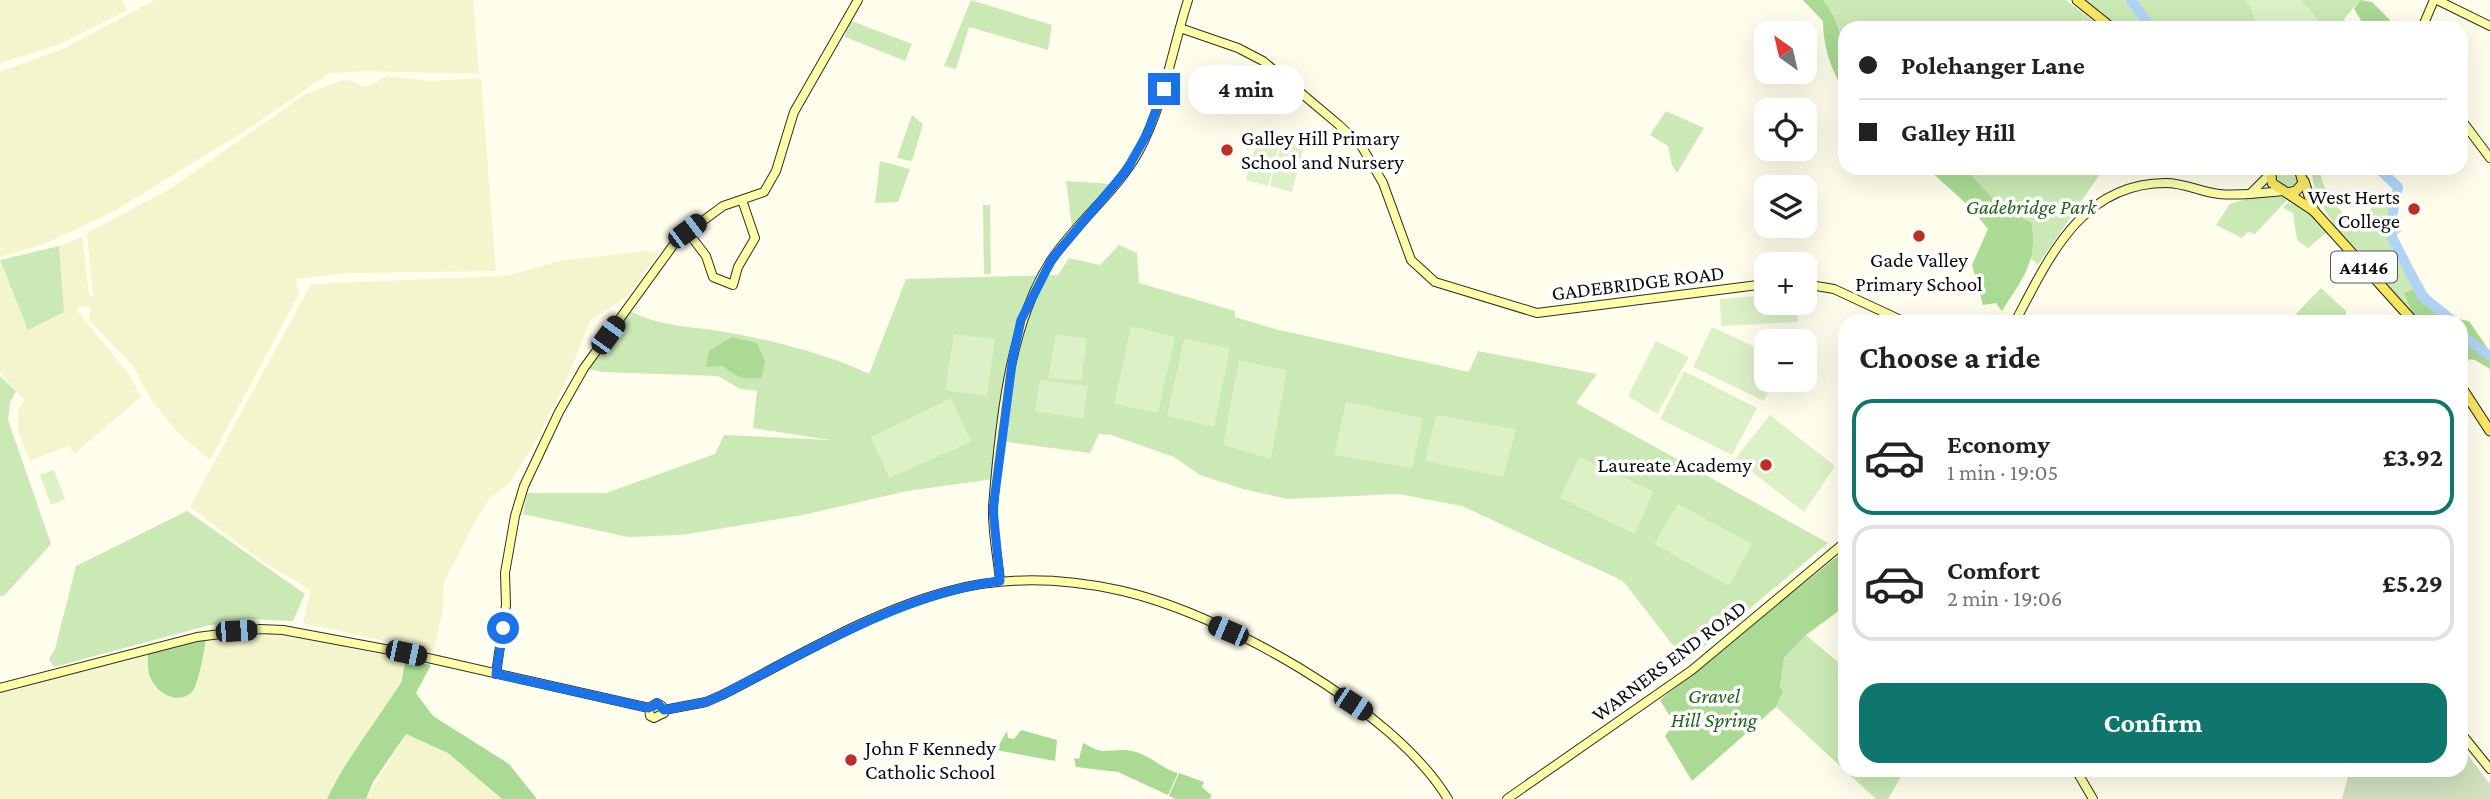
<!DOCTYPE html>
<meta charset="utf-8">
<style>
:root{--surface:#fff;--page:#f2f2f2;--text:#222;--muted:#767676;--line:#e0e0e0;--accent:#0f766e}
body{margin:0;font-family:"Crimson Pro",serif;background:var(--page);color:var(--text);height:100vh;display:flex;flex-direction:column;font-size:26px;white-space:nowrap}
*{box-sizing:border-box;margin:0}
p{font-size:23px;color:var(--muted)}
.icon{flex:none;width:38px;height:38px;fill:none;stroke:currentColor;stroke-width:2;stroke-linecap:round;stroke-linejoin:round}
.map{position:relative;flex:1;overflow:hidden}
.side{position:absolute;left:1838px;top:315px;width:630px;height:462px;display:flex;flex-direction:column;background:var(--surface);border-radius:21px;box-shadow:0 7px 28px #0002}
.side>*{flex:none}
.guide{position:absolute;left:1838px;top:21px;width:630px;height:154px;border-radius:21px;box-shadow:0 7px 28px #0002;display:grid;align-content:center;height:154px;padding:0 21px;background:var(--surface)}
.needle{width:46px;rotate:326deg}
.tools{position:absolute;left:1754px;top:21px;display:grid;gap:14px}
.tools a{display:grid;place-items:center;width:63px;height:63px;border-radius:14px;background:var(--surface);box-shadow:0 7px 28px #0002;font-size:35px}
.end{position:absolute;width:32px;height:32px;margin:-16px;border:9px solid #1a73e8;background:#fff;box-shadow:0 0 0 4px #fff}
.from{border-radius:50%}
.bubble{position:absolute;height:49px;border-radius:21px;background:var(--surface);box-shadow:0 7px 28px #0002;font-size:23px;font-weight:700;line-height:49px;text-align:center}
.car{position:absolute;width:21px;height:42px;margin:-21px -10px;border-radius:9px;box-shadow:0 0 5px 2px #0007;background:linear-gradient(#222 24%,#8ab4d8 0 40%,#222 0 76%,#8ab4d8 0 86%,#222 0)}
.guide b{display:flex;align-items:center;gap:24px;height:66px;font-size:26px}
.guide b+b{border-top:2px solid var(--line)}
.guide i{width:18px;height:18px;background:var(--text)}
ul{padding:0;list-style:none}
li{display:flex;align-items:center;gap:21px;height:116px;margin:0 14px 10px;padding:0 7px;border:4px solid var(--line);border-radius:21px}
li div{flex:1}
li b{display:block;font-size:26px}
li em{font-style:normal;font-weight:700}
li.selected{border-color:var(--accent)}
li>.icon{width:63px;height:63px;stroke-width:1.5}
h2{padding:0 21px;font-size:32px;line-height:84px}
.button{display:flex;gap:14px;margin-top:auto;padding:14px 21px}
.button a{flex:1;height:80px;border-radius:21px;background:var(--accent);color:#fff;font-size:28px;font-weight:700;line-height:80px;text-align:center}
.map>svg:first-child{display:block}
.farmland{fill:#f3f5cc}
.green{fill:#cae9b5}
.forest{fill:#abda94}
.cemetery{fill:#d1e0bd}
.pitch{fill:#ddf1c7}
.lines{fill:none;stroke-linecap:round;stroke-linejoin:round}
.river{stroke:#b0d4f7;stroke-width:10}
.secondary-casing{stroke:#2e2e2e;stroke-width:10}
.primary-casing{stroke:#1d1d1d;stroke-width:11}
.secondary{stroke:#feffa7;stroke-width:8}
.primary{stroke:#fae760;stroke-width:9}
.route{stroke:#1a73e8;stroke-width:9}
.poi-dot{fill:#be2e23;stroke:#fff;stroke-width:2.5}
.labels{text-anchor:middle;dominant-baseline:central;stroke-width:7;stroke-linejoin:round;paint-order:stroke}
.shield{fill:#fff;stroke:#555;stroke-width:2}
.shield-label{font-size:19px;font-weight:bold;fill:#0c0c0c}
.poi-label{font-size:21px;fill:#0c0c0c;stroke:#fff;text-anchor:start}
.park-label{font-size:21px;font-style:italic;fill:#22651c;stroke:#fff}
.street-label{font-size:21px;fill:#0c0c0c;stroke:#fff}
</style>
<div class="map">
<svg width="2490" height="799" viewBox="0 0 2490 799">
<rect width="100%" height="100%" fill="#fffeec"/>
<!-- farmland -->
<g class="farmland">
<path d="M0,0H121L128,10L60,44L0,63Z"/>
<path d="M155,0H473L479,74L366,71L330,73L245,131L114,211L49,242L0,257V72L65,48Z"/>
<path d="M388,76L431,81L481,78L496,271L346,273L296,279L299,294L210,460L176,431L150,398L133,366L89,320L91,308L79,306L76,310L129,374L141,397L75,453L68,446L30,461L18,432V409L25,400L0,373V261L28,330L64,312L59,246L82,237L89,295L93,296L87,233L170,189L304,95L346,79L366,87Z"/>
<path d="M643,251L658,253L628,296L590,321L566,381L537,439L510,483L489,499L473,525L444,582L442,613L433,652L303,623L311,590L265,563L190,507L311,284L507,276L558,261Z"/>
<path d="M270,634L323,642L407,660L403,666L402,682L327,799H0V694L148,654V668L160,690L171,697L181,698L199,667L206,642L220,638Z"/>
<path d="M406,734L448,753L502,799H366Z"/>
</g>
<!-- green -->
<g class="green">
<path d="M971,0L1052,25L1048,50L969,27L956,69L944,66Z"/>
<path d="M1803,0H2066L2102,28H1844V89L1823,21Z"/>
<path d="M2077,0H2360L2344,19L2349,28H2112Z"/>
<path d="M849,20L912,44L905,61L845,37Z"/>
<path d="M1666,111L1704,128L1677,173L1672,165L1668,146L1650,135Z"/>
<path d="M912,115L923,124L912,161L897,158Z"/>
<path d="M880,161L910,169L898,202L875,203Z"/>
<path d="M1927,168H2104L2038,265Z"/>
<path d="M2276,168H2295L2298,182L2292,188H2285L2276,177Z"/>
<path d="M2311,168H2320C2320,189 2340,210 2353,225L2385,196L2390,204L2389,211L2402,230L2395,237L2433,302L2448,317L2469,322L2484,343L2461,370L2460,322H2421C2385,281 2315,224 2311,168Z"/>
<path d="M1066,181L1111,184L1072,227Z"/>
<path d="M2285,196L2289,198L2255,234L2248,232L2242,238L2216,225L2230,204L2253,197Z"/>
<path d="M2287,203L2304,207L2327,232L2308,248L2297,240L2293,213L2283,208Z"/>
<path d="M983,205H990L991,274H984Z"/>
<path d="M1119,245L1137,253L1139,283L1235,311V317L1275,329L1469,372L1478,351L1597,374L1576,403L1828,543L1686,662L1623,581L1462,506L1398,494L1287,499L1243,489L1200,475L1174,457L1111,435L1099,434L1090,453L999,441L994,479L907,491L803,515L681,535L628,537L523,514L527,493H606L715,454L724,435L831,440L753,428L757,391L740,389L718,376L603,372L589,369L630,311C659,326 687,326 719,331C763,338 829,354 869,374L906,279L1058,275L1069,258L1100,265Z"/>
<path d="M59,246L64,312L28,330L0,260Z"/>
<path d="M2321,288L2346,311V322H2288Z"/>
<path d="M0,376L16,391L10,403L8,420L51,544L4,596H0Z"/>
<path d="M187,511L305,594L293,621L247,619L206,626L54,667L49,659L55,649L76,566Z"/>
<path d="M1806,635L1844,667V770H1905L1888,799H1876L1776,707L1783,691L1780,687L1784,658Z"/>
</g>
<!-- forest -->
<g class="forest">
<path d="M1803,0H1823C1845,28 1845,58 1844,92C1831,69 1823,47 1823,21Z"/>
<path d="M2360,0L2372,2L2390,20L2387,22L2392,28H2367L2358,24L2361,20L2354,9Z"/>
<path d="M1927,168H1964L2005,211L2031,222C2039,261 2022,279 2002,311L1996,303L1983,305L1972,265L1988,229L1972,209Z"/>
<path d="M2418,288L2447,317L2469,321L2490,352V369L2475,360L2461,358L2460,322H2422L2412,312L2404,293Z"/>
<path d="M732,337L757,343L765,361L762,377C744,381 737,377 723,366L706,367L709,351Z"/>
<path d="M1844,551V607L1806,635L1784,658L1780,687L1783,691L1776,707L1692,781L1665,736L1674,723L1660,700Z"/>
<path d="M206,638C205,647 198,686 192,692C178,705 158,694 151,679C147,670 148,660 148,651Z"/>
<path d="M407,660L431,665L416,693L433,716L509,764L537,799H502L448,753L406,734L373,782L366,799H327C346,759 375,723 399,686C405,678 401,668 407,660Z"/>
<path d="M1021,730L1057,740L1055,761L996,750L1007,731L1008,738L1014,739Z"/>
<path d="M1083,743C1091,746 1093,750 1103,751C1114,751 1124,748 1136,752C1152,757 1164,770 1178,773L1168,795L1118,772L1076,767L1074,758L1079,759Z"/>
<path d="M1179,773L1204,782L1202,787L1212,796L1209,799H1176L1169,796Z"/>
</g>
<!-- cemetery -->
<path class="cemetery" d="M2461,746L2490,784V799H2342L2350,770H2460Z"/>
<!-- pitch -->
<g class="pitch">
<path d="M2246,0H2301L2319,21L2311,28H2260Z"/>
<path d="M1259,133L1281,139L1268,186L1246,180Z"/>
<path d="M1282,140L1304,145L1292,192L1270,186Z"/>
<path d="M1766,295V303H1797L1798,322L1721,326L1720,299Z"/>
<path d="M1131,326L1175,337L1158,413L1114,404Z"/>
<path d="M1712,327L1766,352V380H1774L1764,401L1693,367Z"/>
<path d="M954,334L995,339L987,396L945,390Z"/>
<path d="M1056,334L1087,339L1081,381L1048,378Z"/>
<path d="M1184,339L1230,348L1214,427L1167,416Z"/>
<path d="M1656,341L1689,357L1657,414L1628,396Z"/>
<path d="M1239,360L1287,370L1271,459L1223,445Z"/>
<path d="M1684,371L1757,408L1732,455L1660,419Z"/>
<path d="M1040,380L1088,386L1083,419L1035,411Z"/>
<path d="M951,398L971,442L889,478L871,437Z"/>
<path d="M1346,402L1423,418L1412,468L1334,455Z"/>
<path d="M1436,415L1516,429L1503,477L1425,461Z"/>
<path d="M1770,415L1835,466L1804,512L1735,459Z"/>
<path d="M1579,457L1653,491L1635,534L1560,498Z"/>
<path d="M54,470L65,499L51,505L40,475Z"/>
<path d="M1678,504L1752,544L1729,586L1654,544Z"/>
</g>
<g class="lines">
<!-- river -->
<g class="river">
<path d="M2131,0L2151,28"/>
<path d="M2378,168L2398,187L2390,228L2392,237L2422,296L2454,322"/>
<path d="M2460,334L2490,356"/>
</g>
<!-- secondary casing -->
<g class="secondary-casing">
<g id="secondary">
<path d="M2437,0L2490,26"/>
<path d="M1180,28L1238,48L1263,61L1339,125L1362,147L1383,183L1411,260L1435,282L1537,313L1766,284"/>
<path d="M2422,28L2434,0"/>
<path d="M2460,118L2490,158"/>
<path d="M2250,194L2269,175"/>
<path d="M687,231L706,256L713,277L733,285L738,267L755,238L742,200"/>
<path d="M1804,284L1834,289L1905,322"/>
<path d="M2015,322C2049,258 2081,183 2166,183C2184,183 2201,192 2219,194C2240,196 2262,193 2283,191"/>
<path d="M1000,581C998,558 992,531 993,507C999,430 1008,328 1050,262C1076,222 1115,194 1139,151C1164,104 1172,50 1188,0"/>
<path d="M496,674L506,605L505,573L515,516L524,486L559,412L584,368L677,240L723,206L764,192L776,171L794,112L858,0"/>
<path d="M0,688L197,637L260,629L283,630L406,653L649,708L657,703L662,706L664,713L654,718L650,716L649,708"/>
<path d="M664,710L706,702L722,695C793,659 872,611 949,591C1004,576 1062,578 1118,590C1220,612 1393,708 1448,799"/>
<path d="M2460,732L2490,769"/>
<path d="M2076,770L2093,799"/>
<path d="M1507,799L1692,670L1844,543"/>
</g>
</g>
<!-- primary casing -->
<g class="primary-casing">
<g id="primary">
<path d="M2077,0L2112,28"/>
<path d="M2270,168L2272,183L2287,193L2296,191L2303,183L2299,168"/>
<path d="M2304,181L2314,211"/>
<path d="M2287,193L2314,211L2414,322"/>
<path d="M2460,385L2490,431"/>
</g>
</g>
<!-- secondary -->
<use href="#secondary" class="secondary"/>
<!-- primary -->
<use href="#primary" class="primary"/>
</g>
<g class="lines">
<!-- route -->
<path class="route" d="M503,628L496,674L649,708L657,703L664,710L706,702L722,695C808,651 904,593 1000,581L993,509L1013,356L1021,320L1052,259L1126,171L1147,134L1164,89"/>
</g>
<!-- markers -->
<g class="poi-dot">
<circle cx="1227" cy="150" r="7"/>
<circle cx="2414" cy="209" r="7"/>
<circle cx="1919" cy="236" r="7"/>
<circle cx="1766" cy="465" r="7"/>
<circle cx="851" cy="760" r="7"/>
</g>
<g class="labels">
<!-- shield labels -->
<rect class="shield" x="2331" y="251.5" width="66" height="31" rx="5"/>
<g class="shield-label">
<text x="2364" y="267">A4146</text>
</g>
<!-- poi labels -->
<g class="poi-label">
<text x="1241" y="138">Galley Hill Primary<tspan x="1241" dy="24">School and Nursery</tspan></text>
<text x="2400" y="197" text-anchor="end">West Herts<tspan x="2400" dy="24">College</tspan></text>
<text x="1919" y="260" text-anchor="middle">Gade Valley<tspan x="1919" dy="24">Primary School</tspan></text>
<text x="1752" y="465" text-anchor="end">Laureate Academy</text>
<text x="865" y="748">John F Kennedy<tspan x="865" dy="24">Catholic School</tspan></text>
</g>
<!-- park labels -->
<g class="park-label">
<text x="2031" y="207">Gadebridge Park</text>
<text x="1714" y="696">Gravel<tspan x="1714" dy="24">Hill Spring</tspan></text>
</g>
<!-- street labels -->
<g class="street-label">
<text transform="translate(1638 283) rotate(-7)">GADEBRIDGE ROAD</text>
<text transform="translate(1669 661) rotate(-37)">WARNERS END ROAD</text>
</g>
</g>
</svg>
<div class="tools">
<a><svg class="needle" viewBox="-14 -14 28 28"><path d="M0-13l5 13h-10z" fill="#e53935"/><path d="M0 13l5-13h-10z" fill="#767676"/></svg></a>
<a><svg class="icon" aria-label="locate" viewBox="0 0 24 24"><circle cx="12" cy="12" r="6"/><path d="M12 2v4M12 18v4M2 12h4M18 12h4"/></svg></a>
<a><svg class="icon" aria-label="layers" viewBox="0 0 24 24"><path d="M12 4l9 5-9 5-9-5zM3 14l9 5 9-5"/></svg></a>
<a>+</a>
<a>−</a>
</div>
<i class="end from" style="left:503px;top:628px"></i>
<i class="end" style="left:1164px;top:89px"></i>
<div class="bubble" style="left:1188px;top:65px;width:116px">4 min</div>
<i class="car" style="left:687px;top:231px;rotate:53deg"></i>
<i class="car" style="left:608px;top:335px;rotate:36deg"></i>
<i class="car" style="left:236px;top:631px;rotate:86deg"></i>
<i class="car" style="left:1228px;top:631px;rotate:293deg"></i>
<i class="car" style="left:406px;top:653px;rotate:102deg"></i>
<i class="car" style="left:1353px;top:704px;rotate:123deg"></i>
<div class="guide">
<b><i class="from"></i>Polehanger Lane</b>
<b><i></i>Galley Hill</b>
</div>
<section class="side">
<h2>Choose a ride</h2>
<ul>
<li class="selected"><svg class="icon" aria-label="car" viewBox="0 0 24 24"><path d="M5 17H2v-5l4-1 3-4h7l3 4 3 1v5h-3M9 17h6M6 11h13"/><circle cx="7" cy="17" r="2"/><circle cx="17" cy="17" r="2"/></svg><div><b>Economy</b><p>1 min · 19:05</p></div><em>£3.92</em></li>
<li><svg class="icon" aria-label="car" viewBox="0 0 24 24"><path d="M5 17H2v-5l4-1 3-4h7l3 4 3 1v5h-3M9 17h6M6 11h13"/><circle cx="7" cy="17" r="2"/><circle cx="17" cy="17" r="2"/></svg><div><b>Comfort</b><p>2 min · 19:06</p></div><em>£5.29</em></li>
</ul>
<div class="button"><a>Confirm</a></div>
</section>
</div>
